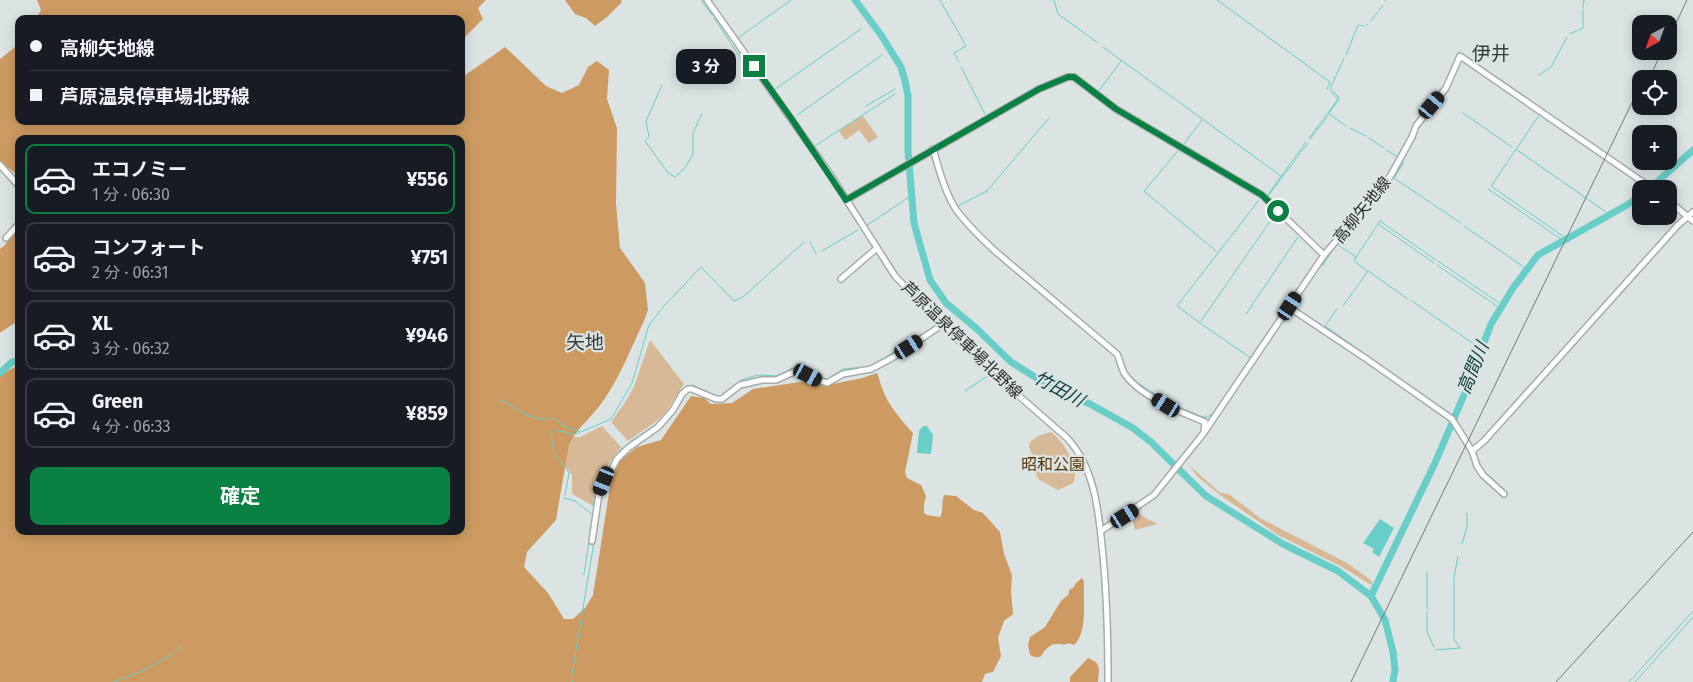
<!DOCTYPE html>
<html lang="ja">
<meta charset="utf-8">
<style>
:root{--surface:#171b24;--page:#242831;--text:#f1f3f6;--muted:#9ea1a6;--line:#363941;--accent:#0b8043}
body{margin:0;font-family:"Fira Sans","Noto Sans JP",sans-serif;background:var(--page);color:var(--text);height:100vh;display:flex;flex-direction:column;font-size:19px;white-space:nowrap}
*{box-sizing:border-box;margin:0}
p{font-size:16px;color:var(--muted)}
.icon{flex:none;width:28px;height:28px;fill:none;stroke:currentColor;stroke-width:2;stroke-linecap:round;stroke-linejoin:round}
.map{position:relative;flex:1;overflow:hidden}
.side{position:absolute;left:15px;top:135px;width:450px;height:400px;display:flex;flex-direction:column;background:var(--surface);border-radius:10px;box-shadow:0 2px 12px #0003}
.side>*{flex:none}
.banner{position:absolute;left:15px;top:15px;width:450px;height:110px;border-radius:10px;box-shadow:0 2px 12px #0003;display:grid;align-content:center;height:110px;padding:0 15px;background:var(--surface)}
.needle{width:32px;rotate:221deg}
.buttons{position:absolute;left:1632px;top:15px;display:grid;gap:10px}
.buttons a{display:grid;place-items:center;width:45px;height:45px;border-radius:10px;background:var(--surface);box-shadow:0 2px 12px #0003;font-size:25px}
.end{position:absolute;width:22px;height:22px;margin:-11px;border:6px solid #0b8043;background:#fff;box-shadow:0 0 0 2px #fff}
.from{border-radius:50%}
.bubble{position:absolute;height:35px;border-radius:10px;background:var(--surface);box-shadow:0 2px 12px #0003;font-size:16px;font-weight:700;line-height:35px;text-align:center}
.car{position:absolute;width:15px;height:30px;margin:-15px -8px;border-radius:6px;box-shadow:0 0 4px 1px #0007;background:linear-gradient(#222 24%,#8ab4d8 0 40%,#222 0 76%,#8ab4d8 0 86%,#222 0)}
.banner b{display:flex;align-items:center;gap:18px;height:48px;font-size:19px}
.banner b+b{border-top:1px solid var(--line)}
.banner i{width:12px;height:12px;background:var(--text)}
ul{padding:9px 0 0;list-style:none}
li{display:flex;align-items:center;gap:15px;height:70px;margin:0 10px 8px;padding:0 5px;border:2px solid var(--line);border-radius:10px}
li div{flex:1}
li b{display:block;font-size:19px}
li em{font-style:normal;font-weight:700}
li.on{border-color:var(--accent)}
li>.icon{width:45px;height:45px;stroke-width:1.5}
.cta{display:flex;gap:10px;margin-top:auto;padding:10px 15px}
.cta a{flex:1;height:58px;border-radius:10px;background:var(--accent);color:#fff;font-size:20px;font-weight:700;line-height:58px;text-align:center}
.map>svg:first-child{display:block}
.green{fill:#d7b897}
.forest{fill:#cd9b61}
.water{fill:#68cec7}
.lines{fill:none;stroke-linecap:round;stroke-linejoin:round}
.stream{stroke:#68cec7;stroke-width:1}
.river{stroke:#68cec7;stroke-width:7}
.secondary-casing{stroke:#a5acab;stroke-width:8}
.secondary{stroke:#fff;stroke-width:5}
.rail{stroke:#757979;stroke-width:1}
.route{stroke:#0b8043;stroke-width:6}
.labels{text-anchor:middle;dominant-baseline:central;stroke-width:4.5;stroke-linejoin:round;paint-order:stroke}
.street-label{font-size:16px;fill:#2b2d2d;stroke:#dce3e3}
.park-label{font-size:16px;fill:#583707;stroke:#dce3e3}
.water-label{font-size:18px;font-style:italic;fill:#0b3d3a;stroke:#dce3e3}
.quarter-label{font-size:19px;fill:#373d3d;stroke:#dce3e3}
</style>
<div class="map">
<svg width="1693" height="682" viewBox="0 0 1693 682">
<rect width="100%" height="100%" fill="#dce3e3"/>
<!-- green -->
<g class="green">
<path d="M862,115L878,137L869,143L859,130L845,140L839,131Z"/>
<path d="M650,340L684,384L666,412L658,420L628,441L611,422L624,404L634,387Z"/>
<path d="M602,426L621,447C607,464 597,482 592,505L572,494V475L563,464L569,437H580Z"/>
<path d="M1051,432C1063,441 1082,468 1073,483L1058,490L1038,479L1032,464V455L1029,447L1030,442L1038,436Z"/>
<path d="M1190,466L1219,492L1230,495L1260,518L1347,563L1371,580L1373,586L1342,567L1278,535L1220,495L1197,476Z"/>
<path d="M1139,514L1157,524L1135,530L1132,518Z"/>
</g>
<!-- forest -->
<g class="forest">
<path d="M37,0H486L478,8L483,19L461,41V19H36L41,10Z"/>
<path d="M565,0H621L622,2L607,17L595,26L586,18L575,14Z"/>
<path d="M19,44V121H461V76H464L505,47L546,86L562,93L579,85L588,67L597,61L609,70L607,99L617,128L616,204L620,248L645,283L648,310L644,321C631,348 620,377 603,401C593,416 577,428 569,444L556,520L527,552L524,567L548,593L564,619H573L586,607L593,595L612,474L618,462L637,447L661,440L691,396L704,398L711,404L732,403L753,389L800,382H813L828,385L862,378L877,373C880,380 880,383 882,388C888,405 901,420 913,433L905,472L907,478L921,485L926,496L924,504V513L927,515L940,517C944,511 941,503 944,495L956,496L974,510L983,513L1000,532L1004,554L1012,575L1011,591L1013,614L1004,621L998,638L1001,656L993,672L985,674L982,682H0V375L19,365V531H461V139H19V176L3,164L0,165V59Z"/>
<path d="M19,223V320L0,333V249L5,245Z"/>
<path d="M1082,578L1084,582C1083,600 1088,633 1074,645L1069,643C1063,646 1063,644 1057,644C1049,643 1044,652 1040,657H1035L1030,655L1028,645L1030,637L1045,627L1061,601L1069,594V590L1073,588L1076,583Z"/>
<path d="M1088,658C1102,663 1099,669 1098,682H1070V677Z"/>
</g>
<!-- water -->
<g class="water">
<path d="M923,426H927L933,435L931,454L917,453L919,431Z"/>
<path d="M1380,519L1394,528L1379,557L1372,552L1374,549L1363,543Z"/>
</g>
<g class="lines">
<!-- stream -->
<g class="stream">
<path d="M701,0L712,15"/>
<path d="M940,0L966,46L954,53L959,62"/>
<path d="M1054,0L1058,14L1098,43"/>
<path d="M1217,0L1330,82L1327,89"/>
<path d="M1385,1L1386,0"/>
<path d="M1583,8L1584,0"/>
<path d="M714,18L748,69"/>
<path d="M1371,21L1383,5"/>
<path d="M1366,25L1368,24"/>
<path d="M1570,34L1583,28V10"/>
<path d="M738,38L791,0"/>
<path d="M1103,47L1281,176"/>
<path d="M1346,55L1358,25L1364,26"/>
<path d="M961,67L985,114"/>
<path d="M1539,75L1551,67L1567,37"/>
<path d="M662,85L646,121L649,137L645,141L668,173L675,177L685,168L693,154V133L702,114"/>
<path d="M774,90L861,29"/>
<path d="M1098,92L1121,61"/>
<path d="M1331,92L1338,99L1328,113L1346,126"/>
<path d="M866,106L895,89"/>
<path d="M1330,112L1339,99V97L1330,89L1344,58"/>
<path d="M1463,113L1512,147"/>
<path d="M1540,114L1491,186L1564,237"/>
<path d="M797,115L882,55"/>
<path d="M1350,128L1366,136"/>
<path d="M1309,138L1328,113"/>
<path d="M1369,138L1384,148"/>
<path d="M1310,139L1328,116"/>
<path d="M1183,145L1202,120"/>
<path d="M815,146L895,94"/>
<path d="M1386,150L1398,157"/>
<path d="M1517,150L1606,212"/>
<path d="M1178,151L1144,191L1216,251"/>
<path d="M1404,162L1394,178L1461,223"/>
<path d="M1488,189L1561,239"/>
<path d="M1268,196L1308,143"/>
<path d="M958,206L987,191L1049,118"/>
<path d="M1283,212L1267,196L1306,142"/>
<path d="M1378,224L1380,221L1436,260"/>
<path d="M866,226L912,195"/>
<path d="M1464,226L1521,265L1526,270"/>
<path d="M810,242L816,254"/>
<path d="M822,251L858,230"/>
<path d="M1356,257L1378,224L1434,263"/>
<path d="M1438,261L1499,303"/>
<path d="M1437,265L1497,306"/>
<path d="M1322,266L1337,244L1356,257L1354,261L1367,271"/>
<path d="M1412,301L1478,347"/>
<path d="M1343,306L1368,271L1408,299"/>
<path d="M1337,309L1325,326L1368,356"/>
<path d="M1246,314L1298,237"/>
<path d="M1201,321L1275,214"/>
<path d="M1200,323L1177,306L1259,200"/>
<path d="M1200,323L1251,358"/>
<path d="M873,365L932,328"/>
<path d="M1138,383L1169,403L1203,417H1208L1214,412L1237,379"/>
<path d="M965,391L989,375"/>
<path d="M500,400C517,407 528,421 548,419"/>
<path d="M676,400L681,391L691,385C701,387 711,396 721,396L741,380L758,375L778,376L792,368H801L824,379H828L843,369L867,367"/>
<path d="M552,417L564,426L581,432L611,419L632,383L649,325L664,306L701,267L734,301L743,297L804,242"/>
<path d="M630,442L658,423"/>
<path d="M598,491L614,457L622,448"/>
<path d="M565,495L569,473L554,453L551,435L556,430L573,434L580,433"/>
<path d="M564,498L575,501L593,515L584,574"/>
<path d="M592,506L596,495"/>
<path d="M1462,544L1467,527V513"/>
<path d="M1427,609V571"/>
<path d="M1427,612V632L1434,647"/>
<path d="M1435,650L1460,648L1454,639V578L1458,556"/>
<path d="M113,682L142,671L171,655L181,646"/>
<path d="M573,682L571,680L594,542"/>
<path d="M1629,682L1693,611"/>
<path d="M1635,682L1693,617"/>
</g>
<!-- river -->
<g class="river">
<path d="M855,0L881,35L901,67L905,81L908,96V151L914,223L930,280L939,293L946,303L977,329L1011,362L1046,384L1090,404L1133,428L1151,442L1206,496L1283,544L1338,571L1371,596L1385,620L1393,652L1395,669L1393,682"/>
<path d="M1649,189L1693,150"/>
<path d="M0,373L12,362L19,361"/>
<path d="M1371,596L1435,463L1464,395L1491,324L1513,288L1538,255L1627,205L1641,195"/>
</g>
<!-- secondary casing -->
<g class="secondary-casing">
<g id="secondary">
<path d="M707,0L830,174L895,276L942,325L1018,395L1067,438C1096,469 1099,515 1103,556C1107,598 1108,640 1108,682"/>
<path d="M933,149C939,169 944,190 955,208C966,224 981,238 995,251L1117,354C1120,360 1121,367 1124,373C1139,396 1180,412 1205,422L1204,432"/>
<path d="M0,165L19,186"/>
<path d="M846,200L1039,89L1068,77H1074L1116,109L1262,195L1324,255"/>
<path d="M1669,201L1693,221"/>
<path d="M6,238L19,224"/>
<path d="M841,279L877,248"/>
<path d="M1290,308L1368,360L1452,419L1472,451L1477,466L1483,475L1504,494"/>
<path d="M1472,451L1484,441L1678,225L1693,212"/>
<path d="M1101,531L1154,495L1203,434L1324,255L1379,192L1391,175L1412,137L1416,126L1446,88L1460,56L1653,189"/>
<path d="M592,541L599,494L617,459L628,448L658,427L673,410L682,394L688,389H692L716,399H722L740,385L762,380H776L796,371L827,383L843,374L871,369L892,358L942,325"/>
</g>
</g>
<!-- secondary -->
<use href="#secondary" class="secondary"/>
<!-- rail -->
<g class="rail">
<path d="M1669,38L1687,0"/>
<path d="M1649,79L1662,51"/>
<path d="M1351,682L1641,84"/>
<path d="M1556,682L1693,532"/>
</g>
</g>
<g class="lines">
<!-- route -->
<path class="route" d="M754,66L791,118L846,200L1039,89L1068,77H1074L1116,109L1262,195L1278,211"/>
</g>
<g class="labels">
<!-- street labels -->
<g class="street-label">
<text transform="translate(1362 210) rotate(-51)">高柳矢地線</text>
<text transform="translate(962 340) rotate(44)">芦原温泉停車場北野線</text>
</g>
<!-- park labels -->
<g class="park-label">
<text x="1053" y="464">昭和公園</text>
</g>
<!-- water labels -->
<g class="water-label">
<text transform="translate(1473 368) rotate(-68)">高間川</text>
<text transform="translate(1059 389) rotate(29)">竹田川</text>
</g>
<!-- quarter labels -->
<g class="quarter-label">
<text x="1491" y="53">伊井</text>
<text x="585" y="342">矢地</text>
</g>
</g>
</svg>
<div class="buttons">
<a><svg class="needle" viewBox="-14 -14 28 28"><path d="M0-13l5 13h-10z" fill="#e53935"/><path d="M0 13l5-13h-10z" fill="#9ea1a6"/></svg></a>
<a><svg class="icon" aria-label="locate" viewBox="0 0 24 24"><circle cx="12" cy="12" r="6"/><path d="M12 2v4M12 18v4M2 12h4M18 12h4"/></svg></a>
<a>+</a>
<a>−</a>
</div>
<i class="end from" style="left:1278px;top:211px"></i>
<i class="end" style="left:754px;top:66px"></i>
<div class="bubble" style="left:676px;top:49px;width:60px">3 分</div>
<i class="car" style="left:1432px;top:105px;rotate:40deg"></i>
<i class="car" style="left:1290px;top:306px;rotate:33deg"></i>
<i class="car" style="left:909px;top:347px;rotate:57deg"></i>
<i class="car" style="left:808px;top:375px;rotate:118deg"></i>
<i class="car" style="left:1166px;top:405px;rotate:302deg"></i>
<i class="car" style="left:604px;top:481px;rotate:202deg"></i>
<i class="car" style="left:1125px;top:516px;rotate:57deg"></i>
<div class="banner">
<b><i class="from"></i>高柳矢地線</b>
<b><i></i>芦原温泉停車場北野線</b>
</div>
<section class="side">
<ul>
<li class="on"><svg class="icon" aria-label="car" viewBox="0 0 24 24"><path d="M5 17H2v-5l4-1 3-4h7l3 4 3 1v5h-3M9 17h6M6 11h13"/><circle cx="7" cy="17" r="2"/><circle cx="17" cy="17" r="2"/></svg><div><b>エコノミー</b><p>1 分 · 06:30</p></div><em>¥556</em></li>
<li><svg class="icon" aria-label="car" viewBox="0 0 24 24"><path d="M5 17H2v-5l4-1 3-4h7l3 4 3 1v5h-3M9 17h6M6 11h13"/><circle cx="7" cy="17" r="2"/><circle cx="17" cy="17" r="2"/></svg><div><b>コンフォート</b><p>2 分 · 06:31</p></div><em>¥751</em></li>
<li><svg class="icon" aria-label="car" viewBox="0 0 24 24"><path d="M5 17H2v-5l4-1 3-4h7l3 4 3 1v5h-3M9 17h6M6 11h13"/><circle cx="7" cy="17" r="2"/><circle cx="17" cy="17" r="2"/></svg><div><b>XL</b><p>3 分 · 06:32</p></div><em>¥946</em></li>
<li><svg class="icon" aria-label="car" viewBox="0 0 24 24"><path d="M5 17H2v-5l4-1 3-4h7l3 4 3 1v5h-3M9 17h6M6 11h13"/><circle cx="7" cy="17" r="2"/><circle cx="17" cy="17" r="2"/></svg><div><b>Green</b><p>4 分 · 06:33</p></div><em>¥859</em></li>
</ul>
<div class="cta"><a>確定</a></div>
</section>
</div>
